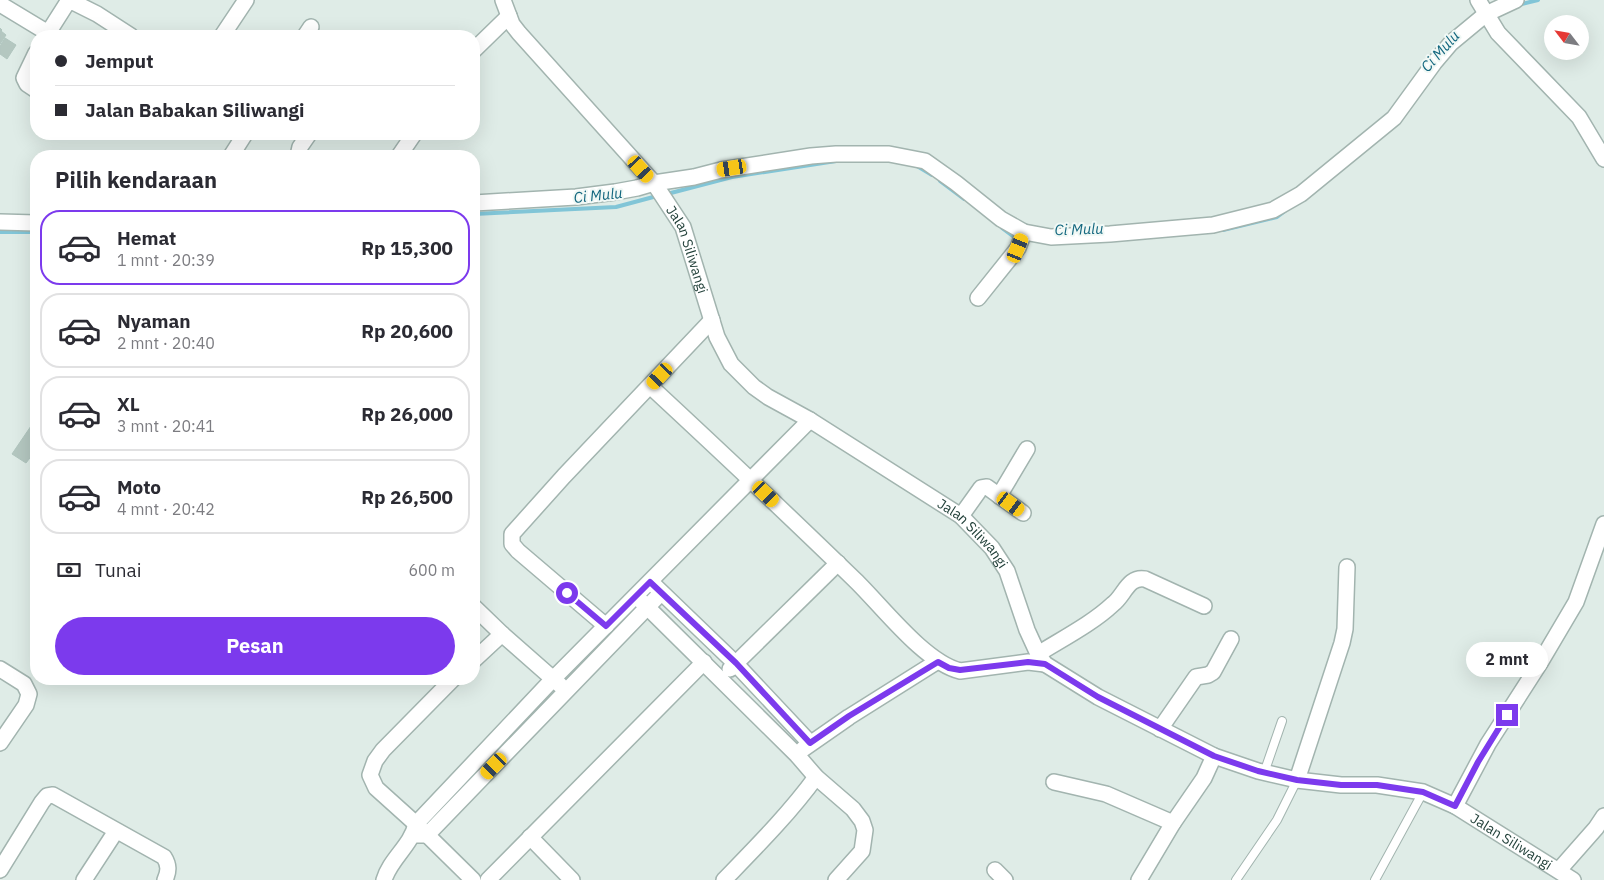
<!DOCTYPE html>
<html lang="id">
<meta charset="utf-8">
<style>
:root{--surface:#fff;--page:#f2f2f3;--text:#2b2b33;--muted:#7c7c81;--line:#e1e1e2;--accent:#7c3aed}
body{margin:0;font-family:"IBM Plex Sans",sans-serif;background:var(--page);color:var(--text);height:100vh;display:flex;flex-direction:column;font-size:19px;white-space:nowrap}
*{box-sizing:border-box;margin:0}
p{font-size:16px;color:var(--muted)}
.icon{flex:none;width:28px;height:28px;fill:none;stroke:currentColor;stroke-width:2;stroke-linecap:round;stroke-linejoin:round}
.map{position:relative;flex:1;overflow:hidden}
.sheet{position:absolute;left:30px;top:150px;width:450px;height:535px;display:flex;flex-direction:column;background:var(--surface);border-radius:20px;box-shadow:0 5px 20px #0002}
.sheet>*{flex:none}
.guide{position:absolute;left:30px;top:30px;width:450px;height:110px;border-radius:20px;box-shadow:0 5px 20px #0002;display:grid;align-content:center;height:110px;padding:0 25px;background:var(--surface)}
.needle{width:32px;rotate:301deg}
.controls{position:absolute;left:1544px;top:15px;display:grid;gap:10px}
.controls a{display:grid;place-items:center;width:45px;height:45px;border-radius:50%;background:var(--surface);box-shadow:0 5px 20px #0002;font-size:25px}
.end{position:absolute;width:22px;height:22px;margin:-11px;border:6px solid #7c3aed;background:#fff;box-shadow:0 0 0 2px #fff}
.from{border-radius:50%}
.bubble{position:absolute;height:35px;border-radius:18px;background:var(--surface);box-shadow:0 5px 20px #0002;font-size:16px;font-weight:700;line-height:35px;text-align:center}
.car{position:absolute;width:15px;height:30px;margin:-15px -8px;border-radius:6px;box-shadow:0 0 4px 1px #0007;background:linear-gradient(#f5c518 24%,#345 0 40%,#f5c518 0 76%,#345 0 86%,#f5c518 0)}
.guide b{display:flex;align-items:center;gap:18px;height:48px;font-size:19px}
.guide b+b{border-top:1px solid var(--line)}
.guide i{width:12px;height:12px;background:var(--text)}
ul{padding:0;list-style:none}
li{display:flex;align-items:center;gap:15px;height:75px;margin:0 10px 8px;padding:0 15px;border:2px solid var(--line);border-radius:20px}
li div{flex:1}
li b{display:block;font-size:19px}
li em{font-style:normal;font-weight:700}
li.current{border-color:var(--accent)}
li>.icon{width:45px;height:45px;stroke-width:1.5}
h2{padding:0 25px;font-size:22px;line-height:60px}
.pay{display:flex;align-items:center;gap:12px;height:55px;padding:0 25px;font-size:19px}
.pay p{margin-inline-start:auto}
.action{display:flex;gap:10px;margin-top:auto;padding:10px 25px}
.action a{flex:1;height:58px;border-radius:30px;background:var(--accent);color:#fff;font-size:20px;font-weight:700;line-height:58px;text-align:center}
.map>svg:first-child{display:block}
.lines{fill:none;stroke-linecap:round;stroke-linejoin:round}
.stream{stroke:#81c5d7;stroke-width:4}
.building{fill:#b4c7c0;stroke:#b1c6bf}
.service-casing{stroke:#a2b4af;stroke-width:10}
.minor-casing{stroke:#a2b4af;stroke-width:18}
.tertiary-casing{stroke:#a2b4af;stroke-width:18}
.service{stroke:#fff;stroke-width:8}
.minor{stroke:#fff;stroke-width:15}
.tertiary{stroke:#fff;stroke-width:15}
.route{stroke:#7c3aed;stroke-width:6}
.labels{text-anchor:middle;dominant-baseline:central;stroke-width:4;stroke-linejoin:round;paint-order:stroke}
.street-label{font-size:14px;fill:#1f3e37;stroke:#f0f8f5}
.water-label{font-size:15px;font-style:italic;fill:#13677f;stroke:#f0f8f5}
</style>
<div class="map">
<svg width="1604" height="880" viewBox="0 0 1604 880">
<rect width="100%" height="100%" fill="#dfece7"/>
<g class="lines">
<!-- stream -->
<g class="stream">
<path d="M1518,5L1538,0"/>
<path d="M917,166L932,175"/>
<path d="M940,181L964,199"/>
<path d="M667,194L732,177L836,161"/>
<path d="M474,214L616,207L657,196"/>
<path d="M1002,228L1014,237L1019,238"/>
<path d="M1223,230L1277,217L1285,211"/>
<path d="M0,232H36"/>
</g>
</g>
<!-- building -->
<g class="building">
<path d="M0,28L2,30L1,31L6,35L0,44Z"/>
<path d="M5,38L16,45L7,59L0,54V46Z"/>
<path d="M31,426L36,430V450L26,463L12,454Z"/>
</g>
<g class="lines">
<!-- service casing -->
<g class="service-casing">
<g id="service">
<path d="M1264,773L1282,721"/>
<path d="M1236,880L1277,820L1297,780"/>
<path d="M1375,880L1423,792"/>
</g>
</g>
<!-- minor casing -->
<g class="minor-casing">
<g id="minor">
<path d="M1478,0L1498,33L1579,117L1604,159"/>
<path d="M0,4L48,33L69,0L97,14L131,36"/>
<path d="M222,36L246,0"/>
<path d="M305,36L311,27"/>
<path d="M474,50L509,16"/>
<path d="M36,53L24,78L27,84L36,90"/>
<path d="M231,156L245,134"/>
<path d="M298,156L300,147L309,134"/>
<path d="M399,156L414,134"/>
<path d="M474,203L576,197L615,192L637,188L654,183L694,177L721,170L811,156L836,154H889L925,161L956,183L1001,219L1024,232L1051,237L1110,234L1213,225L1273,210L1301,194L1394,118L1434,63L1451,43L1486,14L1516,0"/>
<path d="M0,222L36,223"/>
<path d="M978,298L1018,248L1024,232"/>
<path d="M650,386C719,450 787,514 855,580C882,606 924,662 960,671L1028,662L1045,664"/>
<path d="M999,496L1027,449"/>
<path d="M961,516L981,488L987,487L1023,513"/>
<path d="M655,586L735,663L810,743"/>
<path d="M636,596L797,755L816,777L853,809L862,821L865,830L862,851L836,880"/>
<path d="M474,607L502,634"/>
<path d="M606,626L518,551L512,544V534L564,476L712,320"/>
<path d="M1038,654C1062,639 1093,623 1113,604C1124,596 1128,576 1145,579L1204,606"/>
<path d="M474,660L502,634L560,685"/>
<path d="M0,669L24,684L29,694L26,705L0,743"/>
<path d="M730,669L838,563"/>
<path d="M453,679L383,750L375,761L370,775L376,788L416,824L473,880"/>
<path d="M1160,729L1196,677L1208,675L1213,672L1231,639"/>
<path d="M803,749L849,717L938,661"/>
<path d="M1297,780L1342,643L1345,629L1347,567"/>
<path d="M1054,782L1106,794L1173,823"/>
<path d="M1455,806L1488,744L1540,663L1576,602L1604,524"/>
<path d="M413,835H427L661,593"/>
<path d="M530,837L572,880"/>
<path d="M0,870L42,802L47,796L53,795L164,857C169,865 169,871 165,880"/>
<path d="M995,870L1005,880"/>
<path d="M1559,870L1596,828L1604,816"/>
<path d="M84,880L116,831"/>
<path d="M384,880C390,859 411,846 416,824L553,679L810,420"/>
<path d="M488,880L704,662"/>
<path d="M724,880C756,847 789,814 816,777"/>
<path d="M1139,880L1173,823L1204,778L1214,756"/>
</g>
</g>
<!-- tertiary casing -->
<g class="tertiary-casing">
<g id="tertiary">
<path id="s1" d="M503,0L512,24L519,33L654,183L683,227L717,337L731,364L754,387L768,397L810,420L961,516L992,548L1007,571L1027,630L1038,654L1045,664L1098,697L1214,756L1258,771L1297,780L1341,785H1377L1423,792L1455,806L1573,880"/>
</g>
</g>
<!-- service -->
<use href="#service" class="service"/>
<!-- minor -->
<use href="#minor" class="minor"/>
<!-- tertiary -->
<use href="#tertiary" class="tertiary"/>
</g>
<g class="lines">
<!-- route -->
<path class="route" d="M567,593L606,626L650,582L736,663L810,743L849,716L938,662L949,668L960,670L1028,662L1045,664L1098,697L1214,756L1258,771L1297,780L1341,785H1377L1423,792L1455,806L1478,762L1507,715"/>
</g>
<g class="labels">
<!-- street labels -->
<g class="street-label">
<text stroke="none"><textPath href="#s1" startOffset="314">Jalan Siliwangi</textPath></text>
<text stroke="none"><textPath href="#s1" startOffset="734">Jalan Siliwangi</textPath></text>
<text stroke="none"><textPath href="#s1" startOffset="1394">Jalan Siliwangi</textPath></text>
</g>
<!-- water labels -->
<g class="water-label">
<text transform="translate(1440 51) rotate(-48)">Ci Mulu</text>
<text transform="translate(598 195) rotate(-6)">Ci Mulu</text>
<text transform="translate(1079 229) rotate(-2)">Ci Mulu</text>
</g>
</g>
</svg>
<div class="controls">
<a><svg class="needle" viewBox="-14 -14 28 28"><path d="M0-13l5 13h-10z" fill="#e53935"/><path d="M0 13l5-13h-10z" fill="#7c7c81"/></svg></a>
</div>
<i class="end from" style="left:567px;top:593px"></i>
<i class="end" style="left:1507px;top:715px"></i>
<div class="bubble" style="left:1466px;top:642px;width:82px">2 mnt</div>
<i class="car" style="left:732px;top:168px;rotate:261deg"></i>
<i class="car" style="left:641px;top:169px;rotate:138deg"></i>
<i class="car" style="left:1018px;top:248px;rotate:22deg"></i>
<i class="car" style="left:660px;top:376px;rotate:223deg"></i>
<i class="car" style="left:766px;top:494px;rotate:134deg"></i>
<i class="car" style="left:1011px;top:504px;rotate:126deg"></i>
<i class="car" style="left:494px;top:766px;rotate:224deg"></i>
<div class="guide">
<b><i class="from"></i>Jemput</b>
<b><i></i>Jalan Babakan Siliwangi</b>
</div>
<section class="sheet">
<h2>Pilih kendaraan</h2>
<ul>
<li class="current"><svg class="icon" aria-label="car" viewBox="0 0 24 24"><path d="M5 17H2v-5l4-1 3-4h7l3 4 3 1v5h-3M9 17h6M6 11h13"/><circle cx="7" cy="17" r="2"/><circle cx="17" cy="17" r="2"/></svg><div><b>Hemat</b><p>1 mnt · 20:39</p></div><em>Rp 15,300</em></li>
<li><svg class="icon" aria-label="car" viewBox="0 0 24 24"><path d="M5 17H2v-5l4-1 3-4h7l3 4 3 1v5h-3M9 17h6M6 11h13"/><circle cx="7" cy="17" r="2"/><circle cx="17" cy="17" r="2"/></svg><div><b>Nyaman</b><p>2 mnt · 20:40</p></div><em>Rp 20,600</em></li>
<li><svg class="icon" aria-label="car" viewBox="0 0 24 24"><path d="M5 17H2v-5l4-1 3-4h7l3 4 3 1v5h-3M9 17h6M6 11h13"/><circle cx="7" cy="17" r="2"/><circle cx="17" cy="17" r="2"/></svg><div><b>XL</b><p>3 mnt · 20:41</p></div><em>Rp 26,000</em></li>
<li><svg class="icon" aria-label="car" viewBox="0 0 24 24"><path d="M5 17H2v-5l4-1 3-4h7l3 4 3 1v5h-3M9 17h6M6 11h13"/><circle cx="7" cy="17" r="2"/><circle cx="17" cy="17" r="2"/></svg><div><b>Moto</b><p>4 mnt · 20:42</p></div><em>Rp 26,500</em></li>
</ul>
<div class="pay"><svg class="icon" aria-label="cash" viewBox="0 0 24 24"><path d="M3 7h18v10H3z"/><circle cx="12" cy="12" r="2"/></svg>Tunai<p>600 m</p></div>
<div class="action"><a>Pesan</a></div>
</section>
</div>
